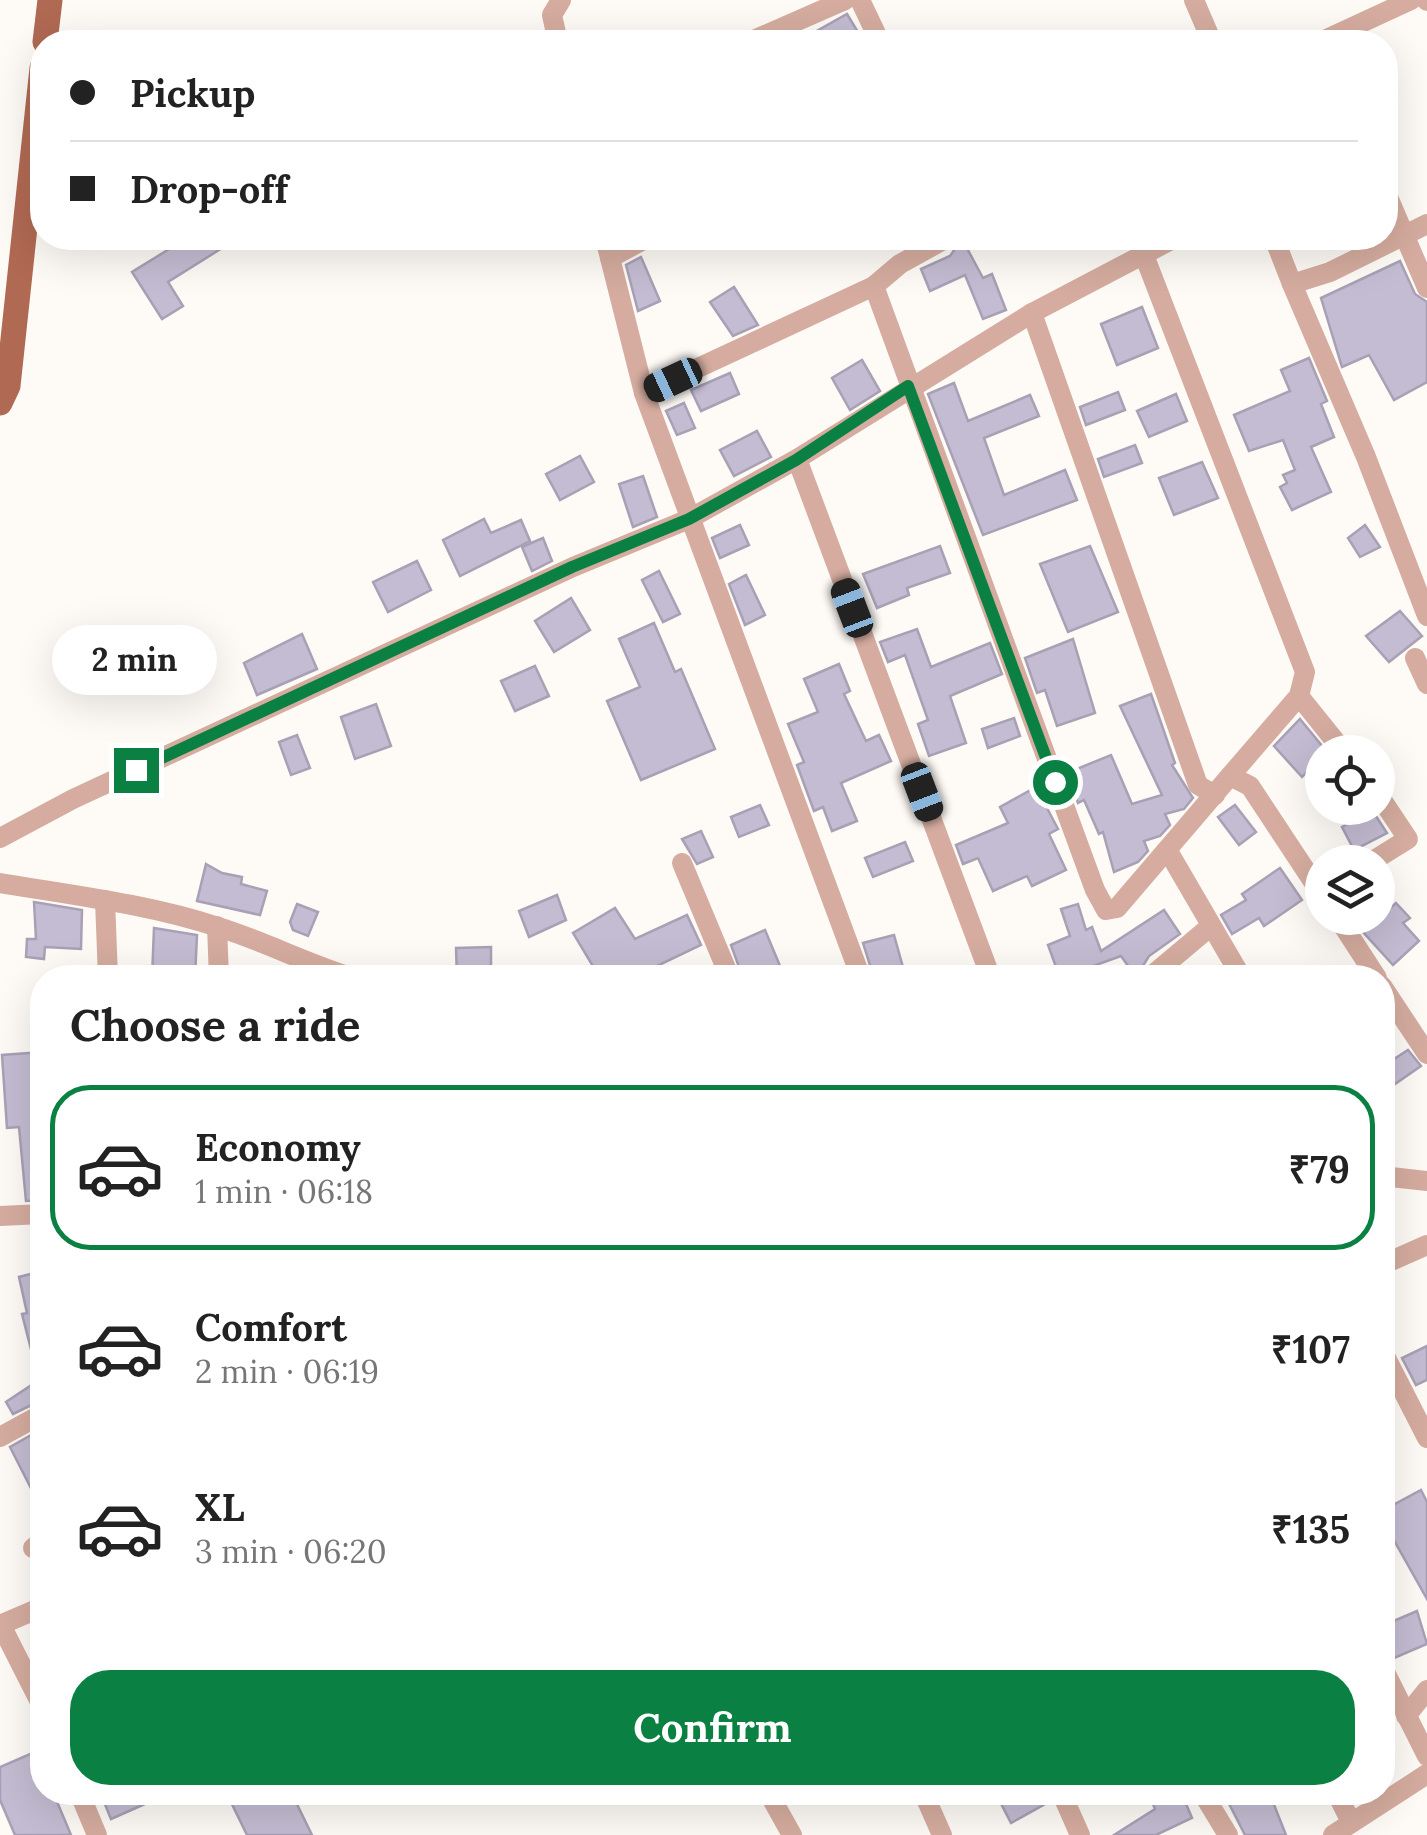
<!DOCTYPE html>
<meta charset="utf-8">
<style>
:root{--surface:#fff;--page:#f2f2f2;--text:#222;--muted:#767676;--line:#e0e0e0;--accent:#0b8043}
body{margin:0;font-family:Lora,serif;background:var(--page);color:var(--text);height:100vh;display:flex;flex-direction:column;font-size:38px;white-space:nowrap}
*{box-sizing:border-box;margin:0}
p{font-size:32px;color:var(--muted)}
.icon{flex:none;width:55px;height:55px;fill:none;stroke:currentColor;stroke-width:2;stroke-linecap:round;stroke-linejoin:round}
.map{position:relative;flex:1;overflow:hidden}
.side{position:absolute;left:30px;top:965px;width:1365px;height:840px;display:flex;flex-direction:column;background:var(--surface);border-radius:40px;box-shadow:0 10px 40px #0002}
.side>*{flex:none}
.guide{position:absolute;left:30px;top:30px;width:1368px;height:220px;border-radius:40px;box-shadow:0 10px 40px #0002;display:grid;align-content:center;height:220px;padding:0 40px;background:var(--surface)}
.tools{position:absolute;left:1305px;top:735px;display:grid;gap:20px}
.tools a{display:grid;place-items:center;width:90px;height:90px;border-radius:50%;background:var(--surface);box-shadow:0 10px 40px #0002;font-size:50px}
.end{position:absolute;width:45px;height:45px;margin:-22px;border:12px solid #0b8043;background:#fff;box-shadow:0 0 0 5px #fff}
.from{border-radius:50%}
.bubble{position:absolute;height:70px;border-radius:35px;background:var(--surface);box-shadow:0 10px 40px #0002;font-size:32px;font-weight:700;line-height:70px;text-align:center}
.car{position:absolute;width:30px;height:60px;margin:-30px -15px;border-radius:12px;box-shadow:0 0 8px 2px #0007;background:linear-gradient(#222 24%,#8ab4d8 0 40%,#222 0 76%,#8ab4d8 0 86%,#222 0)}
.guide b{display:flex;align-items:center;gap:35px;height:95px;font-size:38px}
.guide b+b{border-top:2px solid var(--line)}
.guide i{width:25px;height:25px;background:var(--text)}
ul{padding:0;list-style:none}
li{display:flex;align-items:center;gap:30px;height:165px;margin:0 20px 15px;padding:0 20px;border:5px solid transparent;border-radius:40px}
li div{flex:1}
li b{display:block;font-size:38px}
li em{font-style:normal;font-weight:700}
li.active{border-color:var(--accent)}
li>.icon{width:90px;height:90px;stroke-width:1.5}
h2{padding:0 40px;font-size:45px;line-height:120px}
.primary-button{display:flex;gap:20px;margin-top:auto;padding:20px 40px}
.primary-button a{flex:1;height:115px;border-radius:40px;background:var(--accent);color:#fff;font-size:40px;font-weight:700;line-height:115px;text-align:center}
.map>svg:first-child{display:block}
.building{fill:#c4bcd2;stroke:#a8a0b5;stroke-width:2.5}
.lines{fill:none;stroke-linecap:round;stroke-linejoin:round}
.minor{stroke:#d5ac9f;stroke-width:20}
.major{stroke:#b06953;stroke-width:25}
.route{stroke:#0b8043;stroke-width:12}
</style>
<div class="map">
<svg width="1427" height="1835" viewBox="0 0 1427 1835">
<rect width="100%" height="100%" fill="#fefaf6"/>
<!-- building -->
<g class="building">
<path d="M847,14L864,42H821L815,32Z"/>
<path d="M187,238H238L168,282L183,306L162,319L132,272Z"/>
<path d="M962,239L983,278L992,274L1006,310L983,319L965,275L930,291L921,269L950,256Z"/>
<path d="M641,257L660,301L638,311L626,265Z"/>
<path d="M1400,261L1415,294L1427,302V382L1394,400L1369,355L1342,367L1321,298Z"/>
<path d="M734,287L758,325L733,336L710,302Z"/>
<path d="M1142,307L1158,348L1117,365L1101,324Z"/>
<path d="M1309,358L1327,401L1321,404L1334,437L1311,447L1331,492L1292,510L1280,487L1287,483L1283,475L1295,470L1283,440L1249,451L1234,415L1290,391L1281,370Z"/>
<path d="M862,360L880,391L850,410L832,378Z"/>
<path d="M730,373L739,394L701,411L691,390Z"/>
<path d="M954,383L968,421L1030,395L1039,416L984,438L1004,495L1065,470L1077,500L983,535L928,394Z"/>
<path d="M1118,392L1125,410L1086,425L1080,407Z"/>
<path d="M1176,394L1187,421L1149,437L1137,411Z"/>
<path d="M684,403L695,428L677,435L666,411Z"/>
<path d="M757,431L771,457L734,476L720,450Z"/>
<path d="M1135,445L1142,463L1104,477L1098,459Z"/>
<path d="M580,456L594,482L560,500L546,474Z"/>
<path d="M1202,462L1218,498L1174,515L1159,478Z"/>
<path d="M643,476L657,517L633,527L619,484Z"/>
<path d="M484,519L491,533L521,520L530,541L460,576L443,540Z"/>
<path d="M740,525L749,545L720,558L712,538Z"/>
<path d="M1365,525L1380,547L1360,557L1348,538Z"/>
<path d="M543,538L552,561L532,571L522,547Z"/>
<path d="M940,546L950,573L907,588L909,595L877,608L863,574Z"/>
<path d="M1090,546L1118,612L1068,632L1040,564Z"/>
<path d="M417,561L431,590L388,612L373,582Z"/>
<path d="M659,571L680,614L663,622L642,580Z"/>
<path d="M746,575L765,615L745,625L729,584Z"/>
<path d="M571,598L590,630L554,652L535,621Z"/>
<path d="M1400,611L1422,636L1389,662L1366,636Z"/>
<path d="M654,623L675,672L681,669L715,749L641,780L607,701L640,687L619,639Z"/>
<path d="M917,629L931,667L990,643L1002,674L950,696L966,743L929,756L918,724L928,720L905,655L888,662L880,642Z"/>
<path d="M302,634L317,669L257,695L244,663Z"/>
<path d="M1073,639L1095,713L1057,726L1045,690L1037,693L1025,658Z"/>
<path d="M839,664L850,691L844,694L866,741L879,735L891,761L841,783L857,821L832,831L823,807L814,811L797,765L804,762L788,724L818,712L804,679Z"/>
<path d="M535,666L549,696L515,711L501,681Z"/>
<path d="M1151,694L1175,763L1172,765L1193,798L1184,809L1165,814L1170,825L1160,836L1144,841L1148,851L1138,862L1114,872L1103,832L1099,834L1084,800L1078,803L1067,773L1111,755L1132,804L1162,795L1120,706Z"/>
<path d="M376,704L391,746L355,759L341,717Z"/>
<path d="M1014,718L1020,736L988,748L982,729Z"/>
<path d="M1300,719L1327,752L1302,777L1274,746Z"/>
<path d="M297,735L310,768L291,775L279,742Z"/>
<path d="M1036,787L1058,829L1049,834L1066,870L1032,886L1027,876L993,891L978,858L963,864L956,845L1008,823L1000,807Z"/>
<path d="M760,805L769,825L739,837L731,817Z"/>
<path d="M1235,805L1256,832L1239,845L1218,817Z"/>
<path d="M1372,810L1387,833L1354,850L1342,827Z"/>
<path d="M701,831L713,857L697,864L682,839Z"/>
<path d="M905,842L913,861L873,877L865,858Z"/>
<path d="M206,864L222,873L242,877L241,884L267,891L260,915L197,901Z"/>
<path d="M1280,868L1302,900L1264,926L1259,918L1232,934L1221,915L1246,900L1242,894Z"/>
<path d="M557,895L566,920L529,937L519,911Z"/>
<path d="M34,902L82,910L81,949L45,947L44,959L26,957L27,939H36Z"/>
<path d="M1396,903L1410,918L1403,923L1419,941L1393,965L1363,932Z"/>
<path d="M297,904L318,912L308,936L293,930L290,922Z"/>
<path d="M1078,904L1086,930L1092,927L1101,951L1164,910L1180,934L1149,956L1136,977L1121,956L1060,978L1048,945L1070,936L1061,909Z"/>
<path d="M615,908L635,939L687,915L701,945L632,978H600L573,933Z"/>
<path d="M154,928L197,935L195,978H152Z"/>
<path d="M765,930L785,978H743L731,945Z"/>
<path d="M894,935L906,978H874L863,943Z"/>
<path d="M491,947V978H457L456,948Z"/>
<path d="M1408,1050L1421,1066L1382,1093V1067Z"/>
<path d="M42,1052V1200L26,1201L19,1127L7,1128L2,1055Z"/>
<path d="M42,1271V1372L37,1373L22,1314L27,1313L19,1277Z"/>
<path d="M1427,1346V1380L1416,1385L1402,1358Z"/>
<path d="M42,1378V1400L13,1414L6,1402Z"/>
<path d="M42,1429V1510L10,1447Z"/>
<path d="M1421,1490L1427,1502V1599L1382,1519V1511Z"/>
<path d="M1417,1611L1427,1644L1394,1658L1382,1626Z"/>
<path d="M35,1752L42,1769V1792H53L71,1835H15L0,1800V1767Z"/>
<path d="M100,1792H172L111,1819Z"/>
<path d="M226,1792H291L312,1835H247Z"/>
<path d="M995,1792H1042L1047,1803L1011,1823Z"/>
<path d="M1165,1792H1181L1192,1818L1156,1835H1114L1155,1809L1151,1799Z"/>
<path d="M1223,1792H1269L1286,1835H1245Z"/>
</g>
<g class="lines">
<!-- minor -->
<g class="minor">
<path d="M860,0L880,42"/>
<path d="M1194,0L1212,42"/>
<path d="M1427,0V1"/>
<path d="M558,42L552,15L561,0"/>
<path d="M749,42L845,0"/>
<path d="M1320,42L1411,0"/>
<path d="M1385,190L1427,288"/>
<path d="M605,238L644,393L861,978"/>
<path d="M947,238L900,264L874,286L1095,890L1106,910L1117,908L1230,776L1250,786L1322,895"/>
<path d="M1274,238L1292,284L1330,272L1427,224"/>
<path d="M1144,255L1305,672L1299,696L1230,776"/>
<path d="M610,258L647,238"/>
<path d="M1292,284L1366,457L1427,616"/>
<path d="M1032,313L1198,785L1215,795"/>
<path d="M644,393L874,286"/>
<path d="M797,459L991,978"/>
<path d="M1415,658L1427,684"/>
<path d="M1299,696L1344,752"/>
<path d="M0,838L73,799L573,567L689,519L797,459L1032,313L1175,238"/>
<path d="M1168,851L1242,978"/>
<path d="M1371,862L1408,839L1378,794"/>
<path d="M682,863L730,978"/>
<path d="M0,883C72,895 148,904 218,927C264,941 307,964 354,978"/>
<path d="M105,900L108,978"/>
<path d="M1338,918L1377,978"/>
<path d="M217,926L219,978"/>
<path d="M1149,978L1211,926"/>
<path d="M1382,986L1427,1054"/>
<path d="M1382,1176L1427,1181"/>
<path d="M0,1216L42,1214"/>
<path d="M1382,1265L1427,1245"/>
<path d="M1382,1350L1427,1438"/>
<path d="M0,1437L42,1414"/>
<path d="M33,1548L42,1541"/>
<path d="M0,1625L42,1607"/>
<path d="M1,1625L42,1706"/>
<path d="M1382,1666L1427,1756"/>
<path d="M1406,1716L1427,1690"/>
<path d="M79,1792L97,1835"/>
<path d="M768,1792L792,1835"/>
<path d="M923,1792L942,1835"/>
<path d="M1061,1792L1080,1835"/>
<path d="M1202,1792L1228,1835"/>
<path d="M1336,1792L1351,1822"/>
<path d="M1333,1835L1427,1774"/>
</g>
<!-- major -->
<g class="major">
<path d="M45,42L50,0"/>
<path d="M0,403L8,386L42,68"/>
</g>
</g>
<g class="lines">
<!-- route -->
<path class="route" d="M136,770L572,567L689,519L796,460L908,386L1055,782"/>
</g>
</svg>
<div class="tools">
<a><svg class="icon" aria-label="locate" viewBox="0 0 24 24"><circle cx="12" cy="12" r="6"/><path d="M12 2v4M12 18v4M2 12h4M18 12h4"/></svg></a>
<a><svg class="icon" aria-label="layers" viewBox="0 0 24 24"><path d="M12 4l9 5-9 5-9-5zM3 14l9 5 9-5"/></svg></a>
</div>
<i class="end from" style="left:1055px;top:782px"></i>
<i class="end" style="left:136px;top:770px"></i>
<div class="bubble" style="left:52px;top:625px;width:165px">2 min</div>
<i class="car" style="left:673px;top:380px;rotate:245deg"></i>
<i class="car" style="left:852px;top:608px;rotate:339deg"></i>
<i class="car" style="left:922px;top:792px;rotate:159deg"></i>
<div class="guide">
<b><i class="from"></i>Pickup</b>
<b><i></i>Drop-off</b>
</div>
<section class="side">
<h2>Choose a ride</h2>
<ul>
<li class="active"><svg class="icon" aria-label="car" viewBox="0 0 24 24"><path d="M5 17H2v-5l4-1 3-4h7l3 4 3 1v5h-3M9 17h6M6 11h13"/><circle cx="7" cy="17" r="2"/><circle cx="17" cy="17" r="2"/></svg><div><b>Economy</b><p>1 min · 06:18</p></div><em>₹79</em></li>
<li><svg class="icon" aria-label="car" viewBox="0 0 24 24"><path d="M5 17H2v-5l4-1 3-4h7l3 4 3 1v5h-3M9 17h6M6 11h13"/><circle cx="7" cy="17" r="2"/><circle cx="17" cy="17" r="2"/></svg><div><b>Comfort</b><p>2 min · 06:19</p></div><em>₹107</em></li>
<li><svg class="icon" aria-label="car" viewBox="0 0 24 24"><path d="M5 17H2v-5l4-1 3-4h7l3 4 3 1v5h-3M9 17h6M6 11h13"/><circle cx="7" cy="17" r="2"/><circle cx="17" cy="17" r="2"/></svg><div><b>XL</b><p>3 min · 06:20</p></div><em>₹135</em></li>
</ul>
<div class="primary-button"><a>Confirm</a></div>
</section>
</div>
